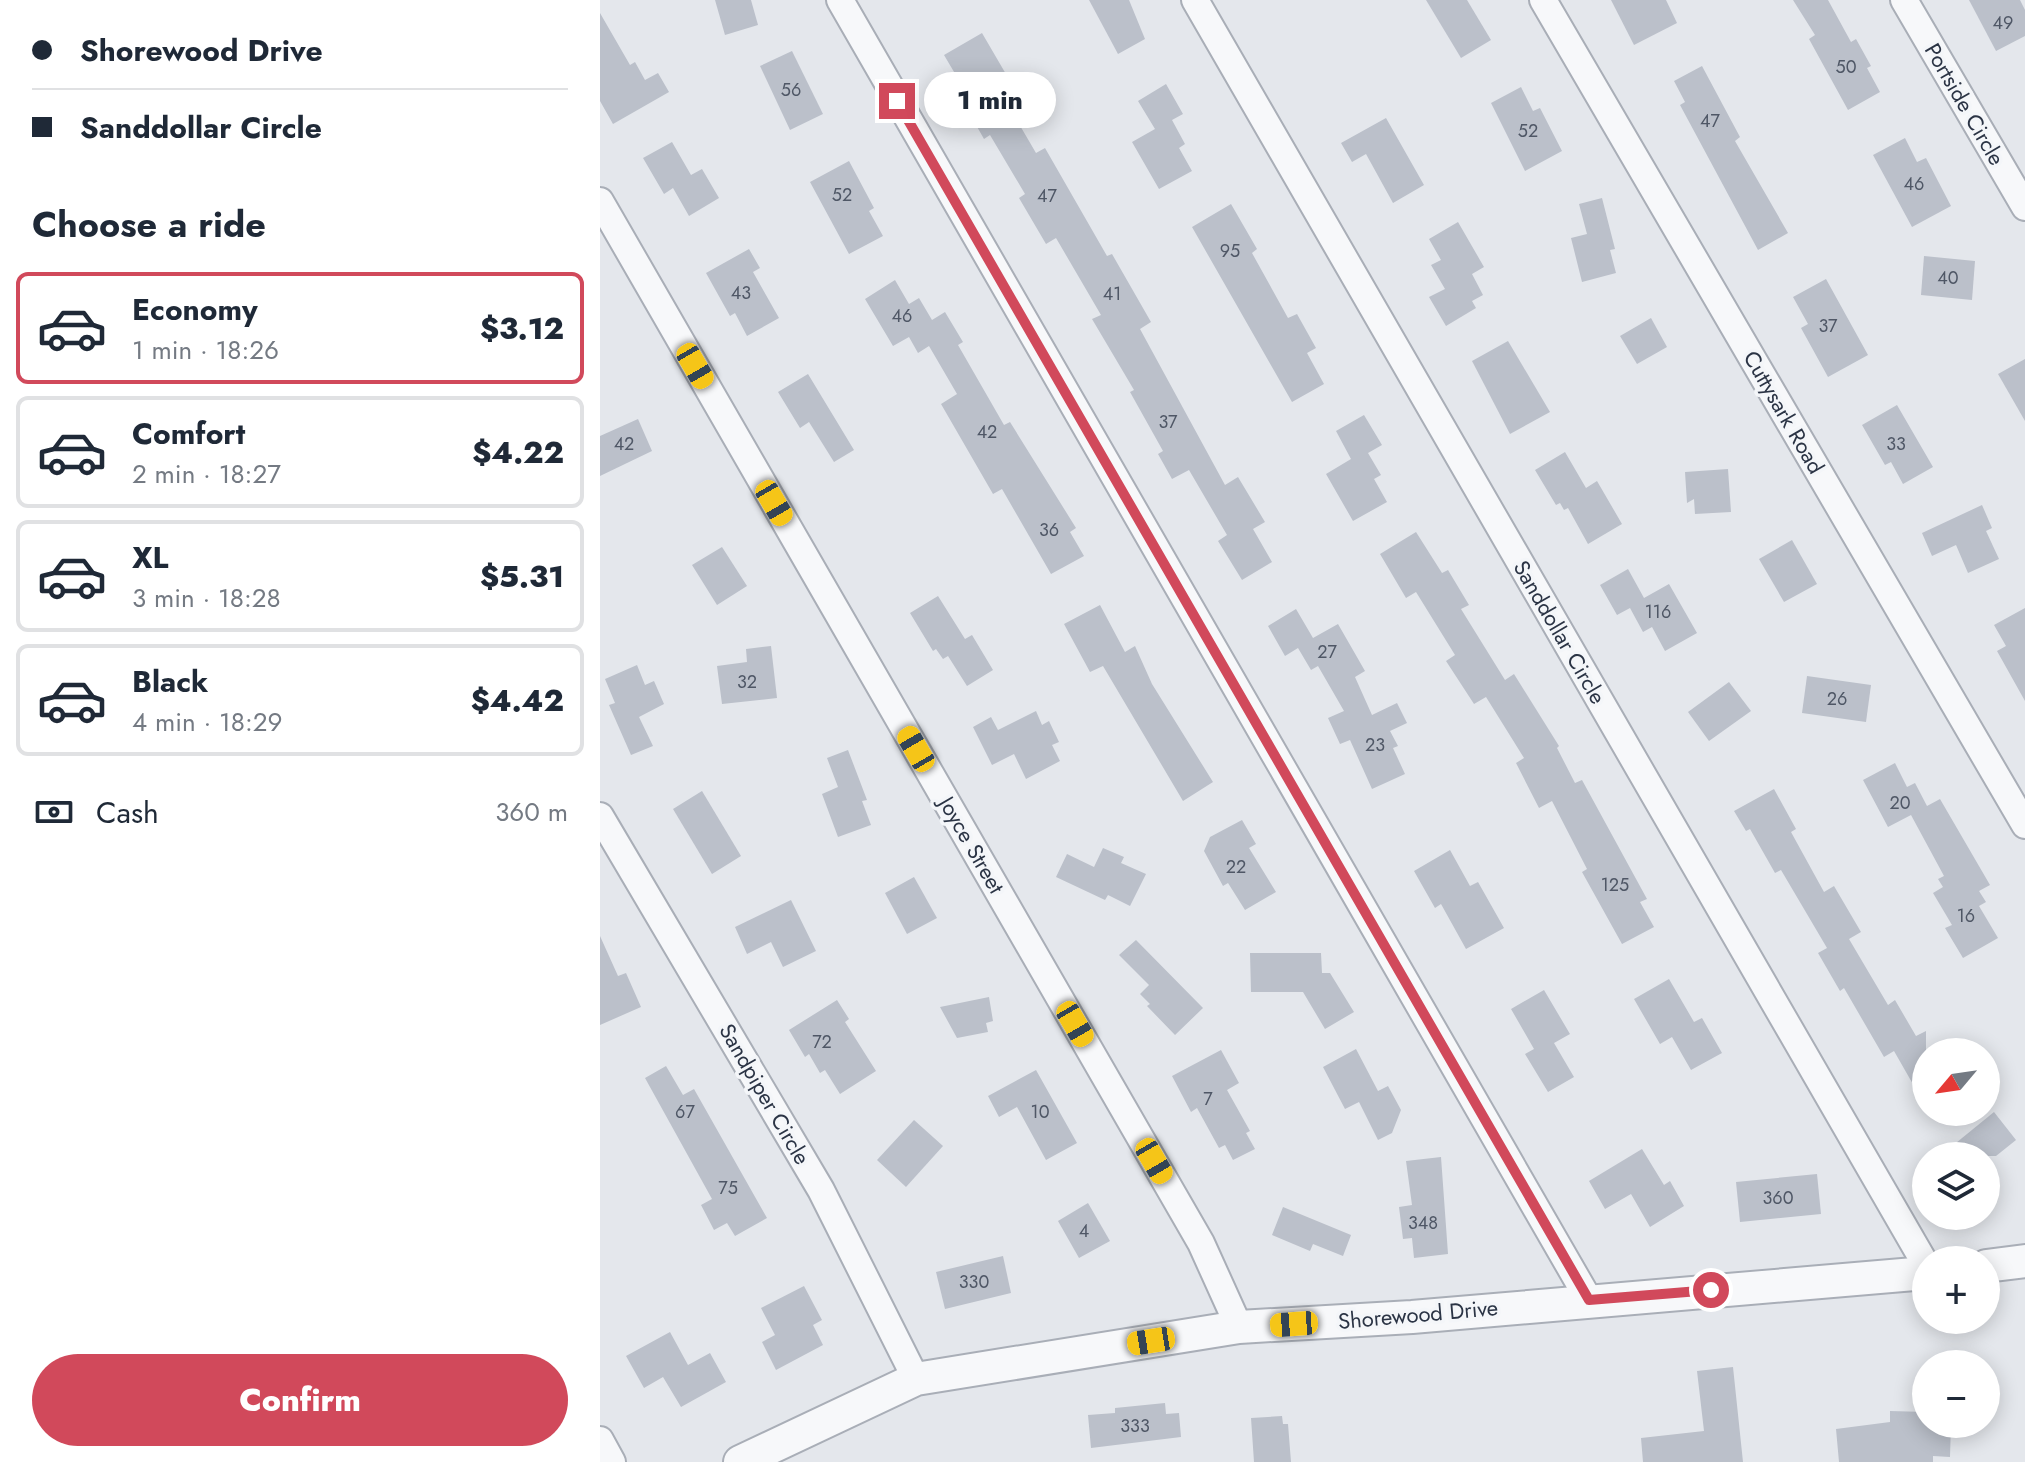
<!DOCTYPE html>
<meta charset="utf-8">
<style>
:root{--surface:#fff;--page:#f2f2f3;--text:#1f2937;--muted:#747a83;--line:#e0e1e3;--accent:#d1495b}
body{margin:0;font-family:Jost,sans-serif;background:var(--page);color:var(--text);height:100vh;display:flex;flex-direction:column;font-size:30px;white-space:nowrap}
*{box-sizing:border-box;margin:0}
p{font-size:26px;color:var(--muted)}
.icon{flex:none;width:44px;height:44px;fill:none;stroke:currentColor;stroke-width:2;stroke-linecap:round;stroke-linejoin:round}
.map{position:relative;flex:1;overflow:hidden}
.sheet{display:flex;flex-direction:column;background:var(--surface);width:600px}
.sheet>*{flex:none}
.guide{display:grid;align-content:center;height:176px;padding:0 32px;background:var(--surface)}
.needle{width:52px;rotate:241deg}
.buttons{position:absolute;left:1312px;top:1038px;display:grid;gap:16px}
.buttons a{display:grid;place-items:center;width:88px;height:88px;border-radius:50%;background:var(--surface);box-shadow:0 4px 20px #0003;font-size:40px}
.end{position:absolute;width:36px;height:36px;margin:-18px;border:10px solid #d1495b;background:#fff;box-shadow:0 0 0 4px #fff}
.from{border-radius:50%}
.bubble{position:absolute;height:56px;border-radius:28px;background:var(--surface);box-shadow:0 4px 20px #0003;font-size:26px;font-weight:800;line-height:56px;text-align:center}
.car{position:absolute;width:24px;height:48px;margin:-24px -12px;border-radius:10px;box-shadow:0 0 6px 2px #0007;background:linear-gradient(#f5c518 24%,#345 0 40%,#f5c518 0 76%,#345 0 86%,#f5c518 0)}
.guide b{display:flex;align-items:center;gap:28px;height:76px;font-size:30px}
.guide b+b{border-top:2px solid var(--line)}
.guide i{width:20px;height:20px;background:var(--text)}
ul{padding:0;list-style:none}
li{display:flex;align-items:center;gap:24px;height:112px;margin:0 16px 12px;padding:0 16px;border:4px solid var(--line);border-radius:12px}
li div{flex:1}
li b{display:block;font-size:30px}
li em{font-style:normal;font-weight:800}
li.current{border-color:var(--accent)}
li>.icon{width:72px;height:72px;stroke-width:1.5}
h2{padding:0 32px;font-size:36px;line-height:96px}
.pay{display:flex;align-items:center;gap:20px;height:88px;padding:0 32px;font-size:30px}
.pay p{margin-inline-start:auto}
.primary-button{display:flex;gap:16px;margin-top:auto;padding:16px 32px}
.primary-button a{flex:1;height:92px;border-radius:48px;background:var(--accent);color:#fff;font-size:32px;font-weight:800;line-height:92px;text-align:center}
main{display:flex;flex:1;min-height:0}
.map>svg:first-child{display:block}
.building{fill:#bbc0ca}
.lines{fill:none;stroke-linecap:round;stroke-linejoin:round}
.minor-casing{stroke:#a9aeb7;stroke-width:30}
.tertiary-casing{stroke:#a9aeb7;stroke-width:36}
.minor{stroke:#f7f8fa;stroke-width:26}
.tertiary{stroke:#f7f8fa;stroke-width:32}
.route{stroke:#d1495b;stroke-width:10}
.labels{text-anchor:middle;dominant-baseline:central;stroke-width:7;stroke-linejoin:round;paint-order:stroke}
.number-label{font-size:18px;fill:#4f5766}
.street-label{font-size:22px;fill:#2b3445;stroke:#f4f6f9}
</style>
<main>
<section class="sheet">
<div class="guide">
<b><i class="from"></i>Shorewood Drive</b>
<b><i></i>Sanddollar Circle</b>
</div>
<h2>Choose a ride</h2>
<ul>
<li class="current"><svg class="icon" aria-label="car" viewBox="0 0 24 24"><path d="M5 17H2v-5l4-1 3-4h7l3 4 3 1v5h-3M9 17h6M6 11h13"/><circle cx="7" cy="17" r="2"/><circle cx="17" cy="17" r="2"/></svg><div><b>Economy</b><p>1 min · 18:26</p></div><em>$3.12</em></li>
<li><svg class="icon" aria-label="car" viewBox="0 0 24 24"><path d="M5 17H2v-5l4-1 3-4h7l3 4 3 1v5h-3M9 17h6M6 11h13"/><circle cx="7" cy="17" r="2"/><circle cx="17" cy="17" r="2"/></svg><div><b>Comfort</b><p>2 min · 18:27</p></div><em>$4.22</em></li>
<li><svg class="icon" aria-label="car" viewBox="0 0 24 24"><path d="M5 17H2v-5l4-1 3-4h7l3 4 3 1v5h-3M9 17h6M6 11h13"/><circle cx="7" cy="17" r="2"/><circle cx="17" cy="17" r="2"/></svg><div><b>XL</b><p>3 min · 18:28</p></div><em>$5.31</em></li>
<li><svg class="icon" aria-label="car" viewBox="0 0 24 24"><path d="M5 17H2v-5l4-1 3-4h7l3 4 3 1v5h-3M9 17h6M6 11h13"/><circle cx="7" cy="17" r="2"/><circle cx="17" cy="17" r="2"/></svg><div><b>Black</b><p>4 min · 18:29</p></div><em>$4.42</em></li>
</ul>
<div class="pay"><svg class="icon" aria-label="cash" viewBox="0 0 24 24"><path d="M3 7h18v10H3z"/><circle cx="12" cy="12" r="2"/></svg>Cash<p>360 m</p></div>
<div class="primary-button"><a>Confirm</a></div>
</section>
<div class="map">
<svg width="1425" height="1462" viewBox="0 0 1425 1462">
<rect width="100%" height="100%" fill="#e4e7ec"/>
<!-- building -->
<g class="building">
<path d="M115,0H151L158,25L125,35Z"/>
<path d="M489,0H529L545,39L518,54Z"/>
<path d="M826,0H867L891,40L861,58Z"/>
<path d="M1011,0H1066L1077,23L1034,45Z"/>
<path d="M1193,0H1228L1251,42L1256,39L1271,66L1267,68L1280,92L1248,110L1209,39L1215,35Z"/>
<path d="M1369,0H1420L1425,10V36L1396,51Z"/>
<path d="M0,13L30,65L35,62L45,80L58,73L69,92L13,124L0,101Z"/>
<path d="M382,33L410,81L398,88L436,153L445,148L507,256L512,254L551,322L540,329L625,485L638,477L665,522L653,529L672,562L642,580L618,541L627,535L589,470L572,479L558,454L563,451L530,392L534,390L492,319L501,315L456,238L446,244L419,198L425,194L390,135L384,139L363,102L370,99L344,55Z"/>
<path d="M192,51L223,114L190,130L160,66Z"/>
<path d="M1102,66L1140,137L1135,141L1188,233L1158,250L1080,105L1085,102L1074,81Z"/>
<path d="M566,84L583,114L572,120L585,144L579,148L592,171L559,189L532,142L555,129L538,101Z"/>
<path d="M921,87L933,111L940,108L962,151L925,171L891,103Z"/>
<path d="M786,118L824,185L793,203L766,154L752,162L741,143Z"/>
<path d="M1305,138L1317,162L1326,158L1351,206L1312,227L1273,155Z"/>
<path d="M72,142L91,175L102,169L119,198L89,216L73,188L64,194L43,158Z"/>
<path d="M249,161L274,208L269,211L283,236L249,254L210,182Z"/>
<path d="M1002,198L1015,249L1010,250L1016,273L982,282L971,238L987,234L979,204Z"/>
<path d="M631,204L657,249L652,253L688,318L697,314L716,348L707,353L724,384L692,402L592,227Z"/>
<path d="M858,222L884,267L872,274L883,295L872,301L876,308L846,326L829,297L845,289L831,265L841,260L829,239Z"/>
<path d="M149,249L160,268L153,272L179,318L147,336L135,313L130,316L106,273Z"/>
<path d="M1324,256L1375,261L1372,300L1321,295Z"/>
<path d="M1226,279L1268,355L1228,377L1201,328L1208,324L1193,297Z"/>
<path d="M295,280L309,304L319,298L332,320L345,312L363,342L358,345L404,425L410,422L476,528L470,532L484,556L451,574L402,489L393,494L341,404L357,394L329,346L318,353L309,337L293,346L265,299Z"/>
<path d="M1051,318L1067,347L1037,364L1020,336Z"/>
<path d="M908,341L950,412L910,434L872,361Z"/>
<path d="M1425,359V421L1398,374Z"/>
<path d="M208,374L254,450L234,462L209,422L200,428L178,392Z"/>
<path d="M1297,405L1333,467L1303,484L1291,462L1285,465L1262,425Z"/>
<path d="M764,415L782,445L768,453L781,475L774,479L787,502L753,521L726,474L751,459L736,431Z"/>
<path d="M38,419L52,451L0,476V436Z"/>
<path d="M965,452L986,488L997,481L1022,524L988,544L968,508L964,510L960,503L956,505L935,470Z"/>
<path d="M1128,469L1131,512L1095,514L1094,499L1087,503L1085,472Z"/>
<path d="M1382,505L1392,528L1386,531L1399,559L1368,573L1356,545L1332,556L1322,533Z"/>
<path d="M816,532L842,573L848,570L869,605L861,609L905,680L914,674L959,746L957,748L975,783L982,780L1047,899L1040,902L1054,927L1022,944L982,872L987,869L952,801L939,808L916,763L924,758L886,697L874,704L846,661L855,655L816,592L806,598L780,554Z"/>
<path d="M1192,540L1217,584L1184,602L1159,559Z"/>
<path d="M122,547L147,586L117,605L92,565Z"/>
<path d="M1028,569L1044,598L1069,584L1097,633L1065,651L1052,627L1043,632L1030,608L1017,615L1000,585Z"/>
<path d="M338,596L365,639L372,635L393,670L367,686L348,656L343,659L336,649L333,651L310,613Z"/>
<path d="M500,605L525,652L535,646L552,684L613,782L583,801L503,666L490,672L464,624Z"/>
<path d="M1425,608V701L1397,651L1406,646L1394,625Z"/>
<path d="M696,609L713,638L738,624L765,671L755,677L772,715L797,703L807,723L790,731L798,746L793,748L805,774L772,789L750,740L740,744L728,718L744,711L718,666L711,670L698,648L685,656L668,626Z"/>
<path d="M171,646L177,698L122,704L117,666L147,662L146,649Z"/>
<path d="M37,665L45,685L54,681L64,704L39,717L53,746L31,755L9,705L15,703L5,679Z"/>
<path d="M1207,676L1271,685L1266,722L1202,713Z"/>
<path d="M1129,682L1151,711L1109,741L1088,712Z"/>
<path d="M436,711L442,725L449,721L459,742L452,745L460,761L426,779L414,754L392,765L373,727L391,717L398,730Z"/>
<path d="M248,750L267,800L262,801L271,825L238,837L222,794L238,787L227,758Z"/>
<path d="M1295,763L1307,787L1315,783L1327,806L1340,799L1390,885L1379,891L1386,902L1379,906L1398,938L1363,958L1345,928L1352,925L1333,893L1343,887L1338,879L1344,876L1311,815L1288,827L1263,780Z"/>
<path d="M1174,789L1196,829L1191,832L1224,892L1234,886L1261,932L1249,939L1288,1005L1295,1000L1316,1036L1326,1031V1107L1294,1051L1284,1057L1244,988L1240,991L1218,953L1227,948L1181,870L1175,873L1150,829L1146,831L1134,811Z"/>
<path d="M102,791L141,856L112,874L73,809Z"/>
<path d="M642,820L656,844L649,848L676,892L645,910L628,883L623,886L604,851L610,837Z"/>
<path d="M503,848L524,857L521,863L546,874L530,906L508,895L505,900L456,877L467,854L494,867Z"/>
<path d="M850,850L870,886L878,882L904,928L866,949L841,904L835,908L814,871Z"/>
<path d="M314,877L337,918L307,934L285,893Z"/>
<path d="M191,900L216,951L183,967L171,942L147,954L135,927Z"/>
<path d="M0,936L18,976L26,973L41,1007L0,1025Z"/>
<path d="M536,940L603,1008L575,1035L547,1006L550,1004L540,994L549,985L519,955Z"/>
<path d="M650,953H721L722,973H730L754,1012L725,1029L703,992H651Z"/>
<path d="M1069,979L1094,1022L1102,1018L1122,1053L1091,1070L1072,1037L1060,1044L1034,999Z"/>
<path d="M944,990L970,1034L954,1043L974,1077L948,1092L925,1054L934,1049L911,1009Z"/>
<path d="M389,997L393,1021L386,1023L388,1032L357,1038L340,1007Z"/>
<path d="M237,1000L249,1019L245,1022L276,1071L240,1094L225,1070L220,1073L209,1054L205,1057L189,1030Z"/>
<path d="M756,1049L778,1091L788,1086L801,1110L792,1133L778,1140L759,1102L745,1109L723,1067Z"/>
<path d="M621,1050L639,1083L627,1090L650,1131L646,1133L655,1149L633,1160L625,1145L619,1148L597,1108L591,1112L572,1076Z"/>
<path d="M66,1066L83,1095L94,1089L167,1218L135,1236L127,1223L114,1230L101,1205L112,1199L45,1078Z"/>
<path d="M436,1070L477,1143L446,1160L417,1107L399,1117L388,1096Z"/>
<path d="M1394,1112L1416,1140L1396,1156H1340Z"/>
<path d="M314,1120L343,1146L306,1187L277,1160Z"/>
<path d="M1042,1149L1064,1185L1070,1181L1084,1206L1050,1227L1031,1194L1005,1209L989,1181Z"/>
<path d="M841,1157L848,1254L814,1258L812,1238L803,1239L799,1207L812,1205L806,1161Z"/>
<path d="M1217,1174L1221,1214L1140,1222L1136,1182Z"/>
<path d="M488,1203L510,1241L479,1258L458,1221Z"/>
<path d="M683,1207L751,1235L743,1256L713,1244L710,1251L672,1235Z"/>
<path d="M403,1256L411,1293L345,1309L336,1272Z"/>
<path d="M204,1286L222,1320L213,1325L223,1345L176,1370L162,1342L175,1335L161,1308Z"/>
<path d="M70,1332L88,1365L110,1353L126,1382L81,1407L63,1377L44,1388L26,1356Z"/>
<path d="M1133,1367L1143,1462H1043L1041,1438L1104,1431L1097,1371Z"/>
<path d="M565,1403L566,1414L579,1413L581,1437L491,1448L488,1415L515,1413V1408Z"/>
<path d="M1290,1411L1326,1412V1424H1351L1350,1457L1333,1456V1462H1239L1236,1429L1290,1422Z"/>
<path d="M682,1416L683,1424H688L691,1462H654L651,1418Z"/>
</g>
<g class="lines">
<!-- minor casing -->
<g class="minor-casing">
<g id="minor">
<path d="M240,0L989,1300"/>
<path d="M595,0L1326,1265"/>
<path d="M943,0L1425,825"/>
<path d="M1304,0L1425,207"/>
<path d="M0,201L601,1243L639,1327"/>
<path d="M0,816L221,1190L316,1379"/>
<path d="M0,1440L12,1462"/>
</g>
</g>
<!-- tertiary casing -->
<g class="tertiary-casing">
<g id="tertiary">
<path d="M1386,1266L1425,1261"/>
<path d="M140,1462L316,1379L639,1327L812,1317L1326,1273"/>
</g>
</g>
<!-- minor -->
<use href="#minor" class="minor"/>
<!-- tertiary -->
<use href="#tertiary" class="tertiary"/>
</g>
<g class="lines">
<!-- route -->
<path class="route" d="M297,101L989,1300L1111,1290"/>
</g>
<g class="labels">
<!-- number labels -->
<g class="number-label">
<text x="1403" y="23">49</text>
<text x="1246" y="67">50</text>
<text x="191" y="90">56</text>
<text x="1110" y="121">47</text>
<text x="928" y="131">52</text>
<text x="1314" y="184">46</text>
<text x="242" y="195">52</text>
<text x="447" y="196">47</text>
<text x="630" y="251">95</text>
<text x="1348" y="278">40</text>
<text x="141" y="293">43</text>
<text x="512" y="294">41</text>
<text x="302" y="316">46</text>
<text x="1228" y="326">37</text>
<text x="568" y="422">37</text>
<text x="387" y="432">42</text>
<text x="24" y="444">42</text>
<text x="1296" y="444">33</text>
<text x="449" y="530">36</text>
<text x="1058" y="612">116</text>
<text x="727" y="652">27</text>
<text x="147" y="682">32</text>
<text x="1237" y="699">26</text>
<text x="775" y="745">23</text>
<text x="1300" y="803">20</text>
<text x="636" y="867">22</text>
<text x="1015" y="885">125</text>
<text x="1366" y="916">16</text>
<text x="222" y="1042">72</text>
<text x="608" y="1099">7</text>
<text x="85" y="1112">67</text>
<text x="440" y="1112">10</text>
<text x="128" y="1188">75</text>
<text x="1178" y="1198">360</text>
<text x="823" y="1223">348</text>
<text x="484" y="1231">4</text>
<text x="374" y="1282">330</text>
<text x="535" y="1426">333</text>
</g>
<!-- street labels -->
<g class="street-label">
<text transform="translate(1365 104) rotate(60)">Portside Circle</text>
<text transform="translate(1184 412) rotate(60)">Cuttysark Road</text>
<text transform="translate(960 632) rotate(60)">Sanddollar Circle</text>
<text transform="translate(372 845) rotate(60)">Joyce Street</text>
<text transform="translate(165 1094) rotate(60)">Sandpiper Circle</text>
<text transform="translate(818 1314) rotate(-5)">Shorewood Drive</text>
</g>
</g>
</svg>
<div class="buttons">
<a><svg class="needle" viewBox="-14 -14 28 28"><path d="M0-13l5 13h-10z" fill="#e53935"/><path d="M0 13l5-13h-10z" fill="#747a83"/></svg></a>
<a><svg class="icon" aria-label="layers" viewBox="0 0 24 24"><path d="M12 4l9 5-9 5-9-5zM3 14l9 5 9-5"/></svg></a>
<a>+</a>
<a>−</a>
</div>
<i class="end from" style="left:1111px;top:1290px"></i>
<i class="end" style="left:297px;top:101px"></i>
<div class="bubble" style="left:324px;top:72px;width:132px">1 min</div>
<i class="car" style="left:95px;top:366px;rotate:150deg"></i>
<i class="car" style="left:174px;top:503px;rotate:150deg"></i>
<i class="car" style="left:316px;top:749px;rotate:330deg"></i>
<i class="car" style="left:475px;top:1024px;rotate:150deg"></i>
<i class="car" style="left:554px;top:1161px;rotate:150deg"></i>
<i class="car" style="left:694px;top:1324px;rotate:266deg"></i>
<i class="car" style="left:551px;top:1341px;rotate:261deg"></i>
</div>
</main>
